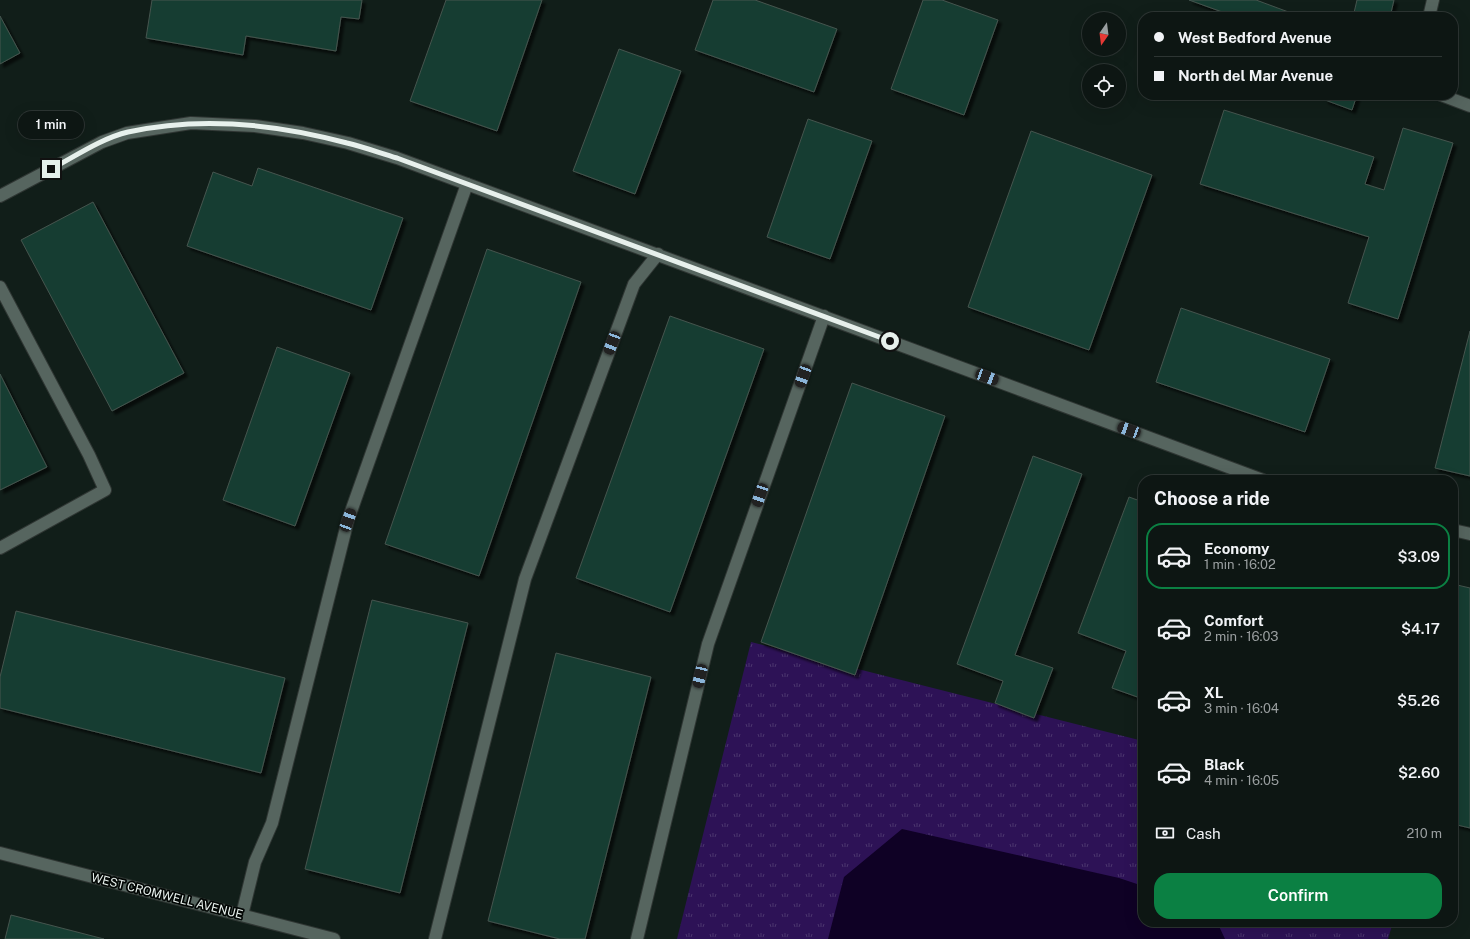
<!DOCTYPE html>
<meta charset="utf-8">
<style>
:root{--surface:#0d1613;--page:#1b2321;--text:#f1f3f6;--muted:#9a9fa0;--line:#2d3533;--accent:#0b8043}
body{margin:0;font-family:"Public Sans",sans-serif;background:var(--page);color:var(--text);height:100vh;display:flex;flex-direction:column;font-size:15px;white-space:nowrap}
*{box-sizing:border-box;margin:0}
p{font-size:13px;color:var(--muted)}
.icon{flex:none;width:22px;height:22px;fill:none;stroke:currentColor;stroke-width:2;stroke-linecap:round;stroke-linejoin:round}
.map{position:relative;flex:1;overflow:hidden}
.panel{position:absolute;left:1138px;top:475px;width:320px;height:452px;display:flex;flex-direction:column;background:var(--surface);border-radius:16px;box-shadow:0 4px 16px #0002,0 0 0 1px var(--line)}
.panel>*{flex:none}
.guide{position:absolute;left:1138px;top:12px;width:320px;height:88px;border-radius:16px;box-shadow:0 4px 16px #0002,0 0 0 1px var(--line);display:grid;align-content:center;height:88px;padding:0 16px;background:var(--surface)}
.needle{width:26px;rotate:194deg}
.controls{position:absolute;left:1082px;top:12px;display:grid;gap:8px}
.controls a{display:grid;place-items:center;width:44px;height:44px;border-radius:50%;background:var(--surface);box-shadow:0 4px 16px #0002,0 0 0 1px var(--line);font-size:20px}
.end{position:absolute;width:18px;height:18px;margin:-9px;border:5px solid #e7f0ec;background:#111;box-shadow:0 0 0 2px #111}
.from{border-radius:50%}
.bubble{position:absolute;height:28px;border-radius:14px;background:var(--surface);box-shadow:0 4px 16px #0002,0 0 0 1px var(--line);font-size:13px;font-weight:600;line-height:28px;text-align:center}
.car{position:absolute;width:12px;height:24px;margin:-12px -6px;border-radius:5px;box-shadow:0 0 3px 1px #0007;background:linear-gradient(#222 24%,#8ab4d8 0 40%,#222 0 76%,#8ab4d8 0 86%,#222 0)}
.guide b{display:flex;align-items:center;gap:14px;height:38px;font-size:15px}
.guide b+b{border-top:1px solid var(--line)}
.guide i{width:10px;height:10px;background:var(--text)}
ul{padding:0;list-style:none}
li{display:flex;align-items:center;gap:12px;height:66px;margin:0 8px 6px;padding:0 8px;border:2px solid transparent;border-radius:16px}
li div{flex:1}
li b{display:block;font-size:15px}
li em{font-style:normal;font-weight:600}
li.current{border-color:var(--accent)}
li>.icon{width:36px;height:36px;stroke-width:1.5}
h2{padding:0 16px;font-size:18px;line-height:48px}
.pay{display:flex;align-items:center;gap:10px;height:44px;padding:0 16px;font-size:15px}
.pay p{margin-inline-start:auto}
.cta{display:flex;gap:8px;margin-top:auto;padding:8px 16px}
.cta a{flex:1;height:46px;border-radius:16px;background:var(--accent);color:#fff;font-size:16px;font-weight:600;line-height:46px;text-align:center}
.map>svg:first-child{display:block}
.grass{fill:url(#grass-tufts)}
.water{fill:#0f0125}
.building{fill:#183e32;stroke:#45544e;filter:url(#shadow)}
.lines{fill:none;stroke-linecap:round;stroke-linejoin:round}
.minor-casing{stroke:#2f3633;stroke-width:14}
.minor{stroke:#56655f;stroke-width:12}
.route{stroke:#e7f0ec;stroke-width:5}
.labels{text-anchor:middle;dominant-baseline:central;stroke-width:3.5;stroke-linejoin:round;paint-order:stroke}
.street-label{font-size:12px;fill:#e7f0ec;stroke:#030705}
</style>
<div class="map">
<svg width="1470" height="939" viewBox="0 0 1470 939">
<defs>
<pattern id="grass-tufts" width="24" height="20" patternUnits="userSpaceOnUse"><rect width="24" height="20" fill="#2d1256"/><path d="M3 7l-1-3M5 7V3M7 7l1-3M15 17l-1-3M17 17v-4M19 17l1-3" fill="none" stroke="#4b356e"/></pattern>
<filter id="shadow"><feDropShadow dx="3.5" dy="3.5" stdDeviation="1" flood-color="#0009"/></filter>
</defs>
<rect width="100%" height="100%" fill="#111e19"/>
<!-- grass -->
<path class="grass" d="M751,642L1143,741V922H1393L1388,939H677Z"/>
<!-- water -->
<path class="water" d="M902,829L1119,878L1143,886V922H1217L1225,939H828L844,877Z"/>
<!-- building -->
<g class="building">
<path d="M152,0H362L359,19L341,17L336,51L246,36L243,55L146,38Z"/>
<path d="M446,0H542L497,131L410,101Z"/>
<path d="M713,0H755L837,29L814,92L695,50Z"/>
<path d="M923,0H942L998,20L964,115L891,89Z"/>
<path d="M1189,0H1256L1302,17H1236Z"/>
<path d="M1357,0H1394L1390,17H1353Z"/>
<path d="M0,16L20,53L0,64Z"/>
<path d="M619,49L681,71L635,194L573,171Z"/>
<path d="M1325,95H1357L1352,110L1325,100Z"/>
<path d="M1224,110L1374,157L1365,184L1384,190L1403,128L1453,143L1398,319L1348,303L1369,237L1200,184Z"/>
<path d="M808,119L872,141L830,259L767,237Z"/>
<path d="M1031,131L1152,175L1089,350L968,307Z"/>
<path d="M258,168L403,218L371,310L187,246L213,172L252,186Z"/>
<path d="M93,202L184,373L112,411L21,240Z"/>
<path d="M487,249L581,282L479,576L385,544Z"/>
<path d="M1181,308L1330,359L1305,432L1156,382Z"/>
<path d="M670,316L764,349L670,612L576,578Z"/>
<path d="M1470,331V476L1435,468Z"/>
<path d="M277,347L350,373L295,526L223,500Z"/>
<path d="M0,374L47,467L0,490Z"/>
<path d="M852,383L945,416L855,675L761,642Z"/>
<path d="M1033,456L1082,474L1015,655L1053,668L1034,718L995,703L1003,681L957,664Z"/>
<path d="M1129,497L1143,502V699L1112,688L1126,651L1078,633Z"/>
<path d="M1453,584L1470,588V828L1453,824Z"/>
<path d="M372,600L468,623L400,893L305,869Z"/>
<path d="M16,611L285,678L261,773L0,708V677Z"/>
<path d="M556,653L651,677L585,939H560L488,921Z"/>
<path d="M11,915L104,939H5Z"/>
</g>
<g class="lines">
<!-- minor casing -->
<g class="minor-casing">
<g id="minor">
<path d="M1429,17L1433,0"/>
<path d="M1441,95L1470,106"/>
<path d="M0,196L102,142L127,133L191,123L255,126L303,133L348,143L397,158L1263,480"/>
<path d="M0,287L89,455L105,490L0,548"/>
<path d="M1453,530L1470,534"/>
<path d="M0,853L334,939"/>
<path d="M242,915L255,862L272,823L348,520L467,184"/>
<path d="M435,939L525,579L634,284L658,254"/>
<path d="M637,939L708,644L824,316"/>
</g>
</g>
<!-- minor -->
<use href="#minor" class="minor"/>
</g>
<g class="lines">
<!-- route -->
<path class="route" d="M51,169C74,157 102,138 128,132C200,116 276,124 347,143C364,147 380,153 397,158L890,341"/>
</g>
<g class="labels">
<!-- street labels -->
<g class="street-label">
<text transform="translate(167 896) rotate(14)">WEST CROMWELL AVENUE</text>
</g>
</g>
</svg>
<div class="controls">
<a><svg class="needle" viewBox="-14 -14 28 28"><path d="M0-13l5 13h-10z" fill="#e53935"/><path d="M0 13l5-13h-10z" fill="#9a9fa0"/></svg></a>
<a><svg class="icon" aria-label="locate" viewBox="0 0 24 24"><circle cx="12" cy="12" r="6"/><path d="M12 2v4M12 18v4M2 12h4M18 12h4"/></svg></a>
</div>
<i class="end from" style="left:890px;top:341px"></i>
<i class="end" style="left:51px;top:169px"></i>
<div class="bubble" style="left:18px;top:111px;width:66px">1 min</div>
<i class="car" style="left:612px;top:343px;rotate:201deg"></i>
<i class="car" style="left:803px;top:376px;rotate:200deg"></i>
<i class="car" style="left:987px;top:377px;rotate:111deg"></i>
<i class="car" style="left:1129px;top:430px;rotate:290deg"></i>
<i class="car" style="left:760px;top:495px;rotate:199deg"></i>
<i class="car" style="left:348px;top:520px;rotate:20deg"></i>
<i class="car" style="left:700px;top:676px;rotate:193deg"></i>
<div class="guide">
<b><i class="from"></i>West Bedford Avenue</b>
<b><i></i>North del Mar Avenue</b>
</div>
<section class="panel">
<h2>Choose a ride</h2>
<ul>
<li class="current"><svg class="icon" aria-label="car" viewBox="0 0 24 24"><path d="M5 17H2v-5l4-1 3-4h7l3 4 3 1v5h-3M9 17h6M6 11h13"/><circle cx="7" cy="17" r="2"/><circle cx="17" cy="17" r="2"/></svg><div><b>Economy</b><p>1 min · 16:02</p></div><em>$3.09</em></li>
<li><svg class="icon" aria-label="car" viewBox="0 0 24 24"><path d="M5 17H2v-5l4-1 3-4h7l3 4 3 1v5h-3M9 17h6M6 11h13"/><circle cx="7" cy="17" r="2"/><circle cx="17" cy="17" r="2"/></svg><div><b>Comfort</b><p>2 min · 16:03</p></div><em>$4.17</em></li>
<li><svg class="icon" aria-label="car" viewBox="0 0 24 24"><path d="M5 17H2v-5l4-1 3-4h7l3 4 3 1v5h-3M9 17h6M6 11h13"/><circle cx="7" cy="17" r="2"/><circle cx="17" cy="17" r="2"/></svg><div><b>XL</b><p>3 min · 16:04</p></div><em>$5.26</em></li>
<li><svg class="icon" aria-label="car" viewBox="0 0 24 24"><path d="M5 17H2v-5l4-1 3-4h7l3 4 3 1v5h-3M9 17h6M6 11h13"/><circle cx="7" cy="17" r="2"/><circle cx="17" cy="17" r="2"/></svg><div><b>Black</b><p>4 min · 16:05</p></div><em>$2.60</em></li>
</ul>
<div class="pay"><svg class="icon" aria-label="cash" viewBox="0 0 24 24"><path d="M3 7h18v10H3z"/><circle cx="12" cy="12" r="2"/></svg>Cash<p>210 m</p></div>
<div class="cta"><a>Confirm</a></div>
</section>
</div>
